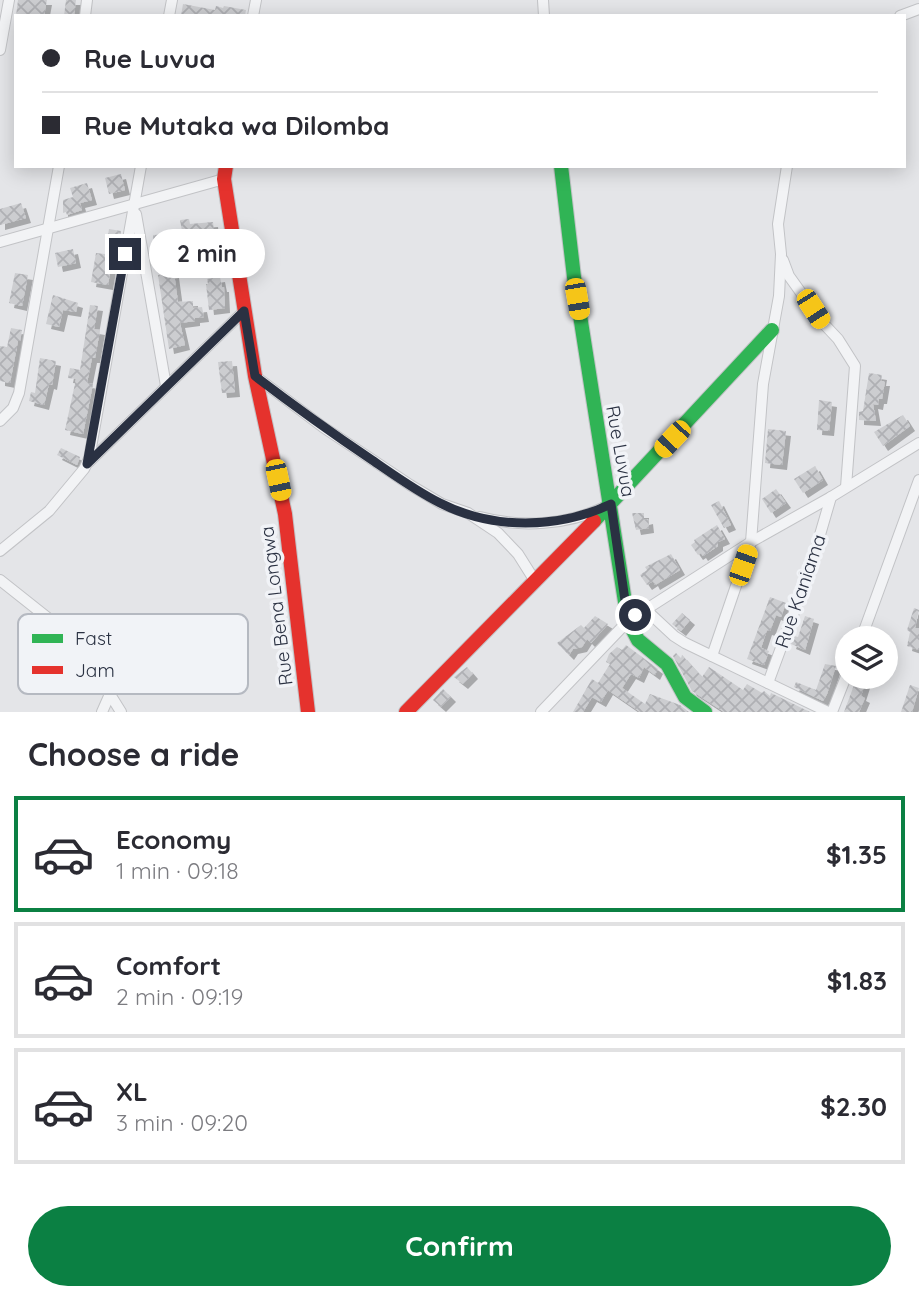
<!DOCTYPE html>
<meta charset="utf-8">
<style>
:root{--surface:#fff;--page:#f7f7f7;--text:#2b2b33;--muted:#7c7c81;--line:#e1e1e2;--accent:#0b8043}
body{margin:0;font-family:Quicksand,sans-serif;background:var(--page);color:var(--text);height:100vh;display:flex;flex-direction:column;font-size:26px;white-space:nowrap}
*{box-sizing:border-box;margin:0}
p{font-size:23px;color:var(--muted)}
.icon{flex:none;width:38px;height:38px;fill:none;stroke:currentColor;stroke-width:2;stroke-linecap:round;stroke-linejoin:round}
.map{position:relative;height:712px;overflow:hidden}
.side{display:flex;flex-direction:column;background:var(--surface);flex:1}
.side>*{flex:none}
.banner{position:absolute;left:14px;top:14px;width:892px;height:154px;border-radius:0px;box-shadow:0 4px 18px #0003;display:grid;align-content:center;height:154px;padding:0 28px;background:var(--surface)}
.tools{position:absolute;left:835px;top:626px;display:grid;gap:14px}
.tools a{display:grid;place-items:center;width:63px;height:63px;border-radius:50%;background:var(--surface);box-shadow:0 4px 18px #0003;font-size:35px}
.end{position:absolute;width:32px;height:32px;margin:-16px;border:9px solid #2a3142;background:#fff;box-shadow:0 0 0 4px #fff}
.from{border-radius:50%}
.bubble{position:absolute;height:49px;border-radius:24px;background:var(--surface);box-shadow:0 4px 18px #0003;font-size:23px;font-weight:700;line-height:49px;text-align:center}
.car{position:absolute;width:21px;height:42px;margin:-21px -10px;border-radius:9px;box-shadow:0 0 5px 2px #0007;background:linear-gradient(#f5c518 24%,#345 0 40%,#f5c518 0 76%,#345 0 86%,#f5c518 0)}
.banner b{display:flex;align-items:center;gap:24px;height:66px;font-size:26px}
.banner b+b{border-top:2px solid var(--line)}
.banner i{width:18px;height:18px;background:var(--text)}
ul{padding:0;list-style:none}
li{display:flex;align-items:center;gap:21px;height:116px;margin:0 14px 10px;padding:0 14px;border:4px solid var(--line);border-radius:0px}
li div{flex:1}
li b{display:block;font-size:26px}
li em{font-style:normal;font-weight:700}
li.active{border-color:var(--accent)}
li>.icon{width:63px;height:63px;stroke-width:1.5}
h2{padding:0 28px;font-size:32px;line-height:84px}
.button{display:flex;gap:14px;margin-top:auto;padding:14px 28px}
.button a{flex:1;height:80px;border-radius:42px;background:var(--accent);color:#fff;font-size:28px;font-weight:700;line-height:80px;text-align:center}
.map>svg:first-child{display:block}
.building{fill:url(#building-cross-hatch);filter:url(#shadow)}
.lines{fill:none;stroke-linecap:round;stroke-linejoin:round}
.street-casing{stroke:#c2c3c6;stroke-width:12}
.fast-casing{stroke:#c2c3c6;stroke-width:16}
.jam-casing{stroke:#c2c3c6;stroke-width:16}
.street{stroke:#f2f3f5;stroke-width:10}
.fast{stroke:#30b455;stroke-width:14}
.jam{stroke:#e5322d;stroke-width:14}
.route{stroke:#2a3142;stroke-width:9}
.labels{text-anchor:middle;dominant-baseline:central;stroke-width:7;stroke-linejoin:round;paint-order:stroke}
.street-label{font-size:19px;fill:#2a3142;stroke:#f1f3f7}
.key{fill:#f1f3f7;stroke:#b5b9c1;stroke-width:2}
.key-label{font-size:19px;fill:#2a3142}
</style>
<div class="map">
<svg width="919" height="712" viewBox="0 0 919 712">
<defs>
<pattern id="building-cross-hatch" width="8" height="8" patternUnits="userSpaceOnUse" patternTransform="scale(1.75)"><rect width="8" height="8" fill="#cccdd0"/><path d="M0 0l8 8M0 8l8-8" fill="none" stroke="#afb0b4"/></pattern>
<filter id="shadow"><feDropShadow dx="5" dy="5" stdDeviation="0" flood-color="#0004"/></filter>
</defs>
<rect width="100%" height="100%" fill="#e4e5e8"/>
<!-- building -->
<g class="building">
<path d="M18,0H47L44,16H16Z"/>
<path d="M66,0H76L74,16H64Z"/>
<path d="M183,4L215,10L216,6L223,8L224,6L246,10L245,16H181Z"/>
<path d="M121,174L125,190L109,194L105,178Z"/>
<path d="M87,183L92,200L80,203L82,210L67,215L66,212L63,213V200L73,197L70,188Z"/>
<path d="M21,203L26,218L0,225V209Z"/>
<path d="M189,219L190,224L213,222L214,231H216L217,255L186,256L185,231H182L180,220Z"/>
<path d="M109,229L121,231L118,249H114L108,285L91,282L96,253L105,254Z"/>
<path d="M170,234L169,252L155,253L153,235Z"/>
<path d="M73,249L76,263L58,267L55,253Z"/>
<path d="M15,273L28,275L22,306L9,303Z"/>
<path d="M174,273L178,302L193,301V308L202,307L204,317L195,318V321L180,323L185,345L169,349L158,275Z"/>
<path d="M220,277L222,287H224L225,308L209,310L206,284H208L207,279Z"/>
<path d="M53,295L78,303L76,312L63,310L59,327L46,324Z"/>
<path d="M90,305L98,306L94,329L100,330L95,358H92L87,383L93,384L83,434L65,430L76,379L68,378L70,368L80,370Z"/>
<path d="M11,328L22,330L20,341H18L10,383L0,381V346L7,347Z"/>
<path d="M40,358L56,361L52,385L49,384L44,405L29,401L31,392L35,393Z"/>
<path d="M232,361L235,392L222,393L218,362Z"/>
<path d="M869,373L882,375L881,381H885L882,399H879L878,405L873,404L876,421L859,420V412L863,411Z"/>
<path d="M819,400L832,402L829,431L817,430Z"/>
<path d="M903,415L910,426L883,446L874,432Z"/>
<path d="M768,429L786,431L782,465L765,463Z"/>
<path d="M61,448L80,457L77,465L57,455Z"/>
<path d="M815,466L823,480L803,493L794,479Z"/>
<path d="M776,489L786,503L771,513L762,499Z"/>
<path d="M719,501L731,525L724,528L711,505Z"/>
<path d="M632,513H644V520L648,519L649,528L636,530Z"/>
<path d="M717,525L725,539L718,542V546L703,556L701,553L698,555L691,545L695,542L694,540Z"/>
<path d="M671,554L680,570L655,585L653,581L647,585L640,575L647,570L645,567Z"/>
<path d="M770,597L786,603L781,617L776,615L770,631L767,630L761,648L769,651L764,665L747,659Z"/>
<path d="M914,608L919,610L915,628H919V650L907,646L910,632L907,630Z"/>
<path d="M682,613L690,620L681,631L672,624Z"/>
<path d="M595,616L608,624L591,643L587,639L582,647L573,649L569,655L557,643L581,625L584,628Z"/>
<path d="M805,616L814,619L805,650L791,644L794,636L798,637Z"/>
<path d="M626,645L658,669L655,675L644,667L639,678L631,674L622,688L645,704L650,694L680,705L689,712H640L608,690L601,702L592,697L583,712H573L592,679L598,683L610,664L606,662L609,654L617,647L622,650Z"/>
<path d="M676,653L681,658L682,655L702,677L709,667L743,690L747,684L762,693L764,691L770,696L771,693L810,712H724L692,691L673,656Z"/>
<path d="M825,664L836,666L827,694L823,701L794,687L796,682L816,690Z"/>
<path d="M467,667L473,674L463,684L454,677Z"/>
<path d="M857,677H867L861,696L865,698L859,712H844Z"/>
<path d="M910,685L919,688L912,712H901Z"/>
<path d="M443,689L451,697L441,707L433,700Z"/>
</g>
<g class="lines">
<!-- street casing -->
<g class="street-casing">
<g id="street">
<path d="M543,0L544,16"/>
<path d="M85,16L87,0"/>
<path d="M169,16L172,0"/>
<path d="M253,16L256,0"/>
<path d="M900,16L919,9"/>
<path d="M0,50L9,0"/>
<path d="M136,214L166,386"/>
<path d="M0,242L224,179"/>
<path d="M783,260L789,276L822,322L838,339L855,366L846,487"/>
<path d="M255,376L323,427L410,485L442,504L468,513L498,533L518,554L535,581"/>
<path d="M0,421L13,408L19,393L59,166"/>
<path d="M89,462L244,311"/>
<path d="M480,517C521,528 567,525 605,507"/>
<path d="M0,551L49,511L84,469L89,459L141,166"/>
<path d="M0,580L63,630L81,648L121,712"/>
<path d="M645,609L674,636L685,643L828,712"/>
<path d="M861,639L919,480"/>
<path d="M712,656L751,542L763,384L779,296L781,254L778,224L787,166"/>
<path d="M768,683L810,569L831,497"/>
<path d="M102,712L110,694"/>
<path d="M541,712L628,621L751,542L831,497L919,443"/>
<path d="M832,712L847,674"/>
</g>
</g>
<!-- fast casing -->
<g class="fast-casing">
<g id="fast">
<path d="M561,166L574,277L628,621L638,640L667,664L685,697L705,712"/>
<path d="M594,521L772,330"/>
</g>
</g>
<!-- jam casing -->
<g class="jam-casing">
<g id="jam">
<path d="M226,166L224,179L255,376L285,514L308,712"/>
<path d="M406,712L594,521"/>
</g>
</g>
<!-- street -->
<use href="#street" class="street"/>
<!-- fast -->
<use href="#fast" class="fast"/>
<!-- jam -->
<use href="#jam" class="jam"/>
</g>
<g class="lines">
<!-- route -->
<path class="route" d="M125,254L87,464L244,311L255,376C293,405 332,433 372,460C394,475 416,491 440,503C493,530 558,529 611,504L628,621L635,615"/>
</g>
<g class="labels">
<!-- street labels -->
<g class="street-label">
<text transform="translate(621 451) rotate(80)">Rue Luvua</text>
<text transform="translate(800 591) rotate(-71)">Rue Kaniama</text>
<text transform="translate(276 606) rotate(-97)">Rue Bena Longwa</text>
</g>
</g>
<!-- legend -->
<rect x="18" y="614" width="230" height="80" rx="10" class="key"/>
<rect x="32" y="634" width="31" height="9" fill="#30b455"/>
<rect x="32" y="666" width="31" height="8" fill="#e5322d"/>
<g class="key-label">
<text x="75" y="645">Fast</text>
<text x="75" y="677">Jam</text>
</g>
</svg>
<div class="tools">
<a><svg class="icon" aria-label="layers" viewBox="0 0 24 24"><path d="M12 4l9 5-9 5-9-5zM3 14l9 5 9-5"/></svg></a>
</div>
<i class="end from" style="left:635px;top:615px"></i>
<i class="end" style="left:125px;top:254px"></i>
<div class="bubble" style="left:149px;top:229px;width:116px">2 min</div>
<i class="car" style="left:577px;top:299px;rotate:170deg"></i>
<i class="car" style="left:813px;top:309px;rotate:147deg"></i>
<i class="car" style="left:672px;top:439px;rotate:223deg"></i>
<i class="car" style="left:278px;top:480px;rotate:168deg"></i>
<i class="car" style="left:743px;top:565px;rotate:19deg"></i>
<div class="banner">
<b><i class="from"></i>Rue Luvua</b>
<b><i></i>Rue Mutaka wa Dilomba</b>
</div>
</div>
<section class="side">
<h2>Choose a ride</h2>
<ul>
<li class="active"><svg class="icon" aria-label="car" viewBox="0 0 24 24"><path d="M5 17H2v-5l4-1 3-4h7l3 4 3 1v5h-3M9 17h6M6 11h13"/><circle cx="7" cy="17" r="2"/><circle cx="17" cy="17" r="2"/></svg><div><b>Economy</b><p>1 min · 09:18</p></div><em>$1.35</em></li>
<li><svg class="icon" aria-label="car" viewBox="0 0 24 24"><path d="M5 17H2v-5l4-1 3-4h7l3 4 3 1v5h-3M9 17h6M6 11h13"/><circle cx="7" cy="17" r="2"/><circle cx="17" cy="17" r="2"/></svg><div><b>Comfort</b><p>2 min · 09:19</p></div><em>$1.83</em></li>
<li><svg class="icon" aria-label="car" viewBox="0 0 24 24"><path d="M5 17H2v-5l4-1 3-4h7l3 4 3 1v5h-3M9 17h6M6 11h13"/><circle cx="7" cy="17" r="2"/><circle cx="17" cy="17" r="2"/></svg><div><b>XL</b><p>3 min · 09:20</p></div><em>$2.30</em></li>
</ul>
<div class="button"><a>Confirm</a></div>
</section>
